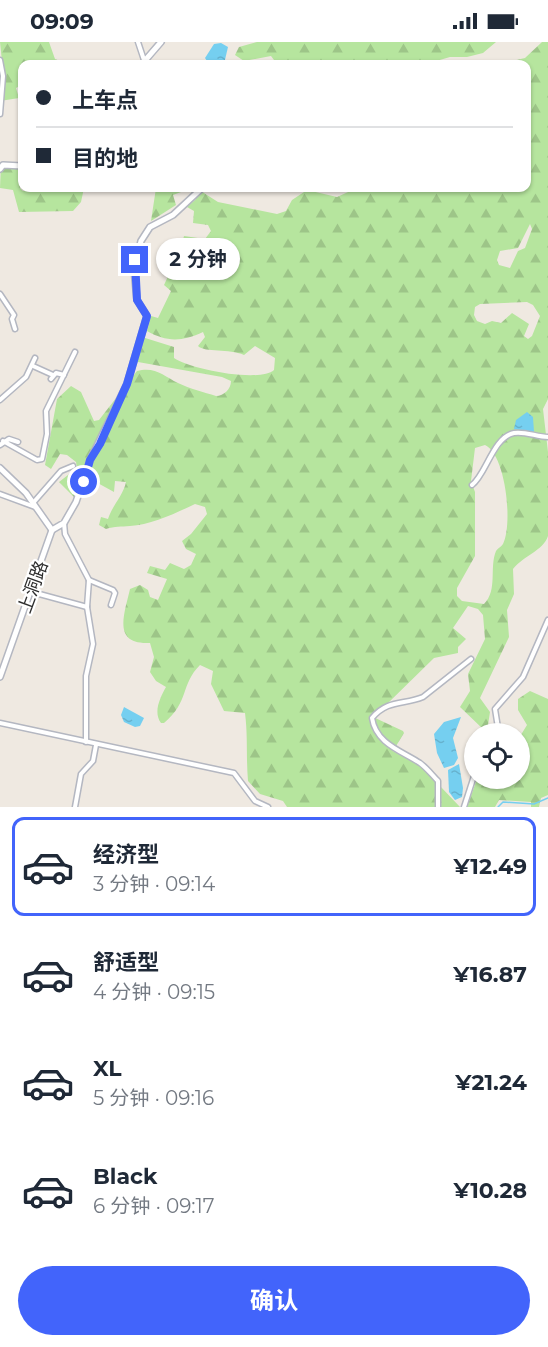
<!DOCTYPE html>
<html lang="zh">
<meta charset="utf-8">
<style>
:root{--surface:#fff;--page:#f2f2f3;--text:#1f2937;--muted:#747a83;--line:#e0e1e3;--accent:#4264fb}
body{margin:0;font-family:Montserrat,"Noto Sans SC",sans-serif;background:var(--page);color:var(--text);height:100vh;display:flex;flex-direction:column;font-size:22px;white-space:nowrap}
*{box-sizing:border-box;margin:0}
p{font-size:20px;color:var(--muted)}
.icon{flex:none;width:33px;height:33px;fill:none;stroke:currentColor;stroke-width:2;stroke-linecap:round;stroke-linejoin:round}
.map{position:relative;height:765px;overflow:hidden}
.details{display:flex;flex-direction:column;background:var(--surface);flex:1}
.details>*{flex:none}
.guide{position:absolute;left:18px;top:18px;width:513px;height:132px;border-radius:12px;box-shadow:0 2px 4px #0004;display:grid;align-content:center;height:132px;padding:0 18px;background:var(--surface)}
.tools{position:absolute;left:464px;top:681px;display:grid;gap:12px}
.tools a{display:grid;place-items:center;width:66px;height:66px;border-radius:50%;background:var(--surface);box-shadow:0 2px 4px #0004;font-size:30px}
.end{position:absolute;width:27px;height:27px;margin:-14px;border:8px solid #4264fb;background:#fff;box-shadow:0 0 0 3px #fff}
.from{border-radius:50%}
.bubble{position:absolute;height:42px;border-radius:21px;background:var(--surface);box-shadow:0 2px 4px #0004;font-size:20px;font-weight:700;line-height:42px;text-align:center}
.guide b{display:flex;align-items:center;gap:21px;height:57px;font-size:22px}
.guide b+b{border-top:2px solid var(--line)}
.guide i{width:15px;height:15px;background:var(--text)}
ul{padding:10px 0 0;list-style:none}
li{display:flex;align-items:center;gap:18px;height:99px;margin:0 12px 9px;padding:0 6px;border:3px solid transparent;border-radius:12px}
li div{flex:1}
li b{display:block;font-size:22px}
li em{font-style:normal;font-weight:700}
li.on{border-color:var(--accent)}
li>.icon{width:54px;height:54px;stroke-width:1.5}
.action{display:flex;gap:12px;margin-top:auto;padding:12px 18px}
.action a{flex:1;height:69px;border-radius:36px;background:var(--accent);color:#fff;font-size:24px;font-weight:700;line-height:69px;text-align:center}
.status{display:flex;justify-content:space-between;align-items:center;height:42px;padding:0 30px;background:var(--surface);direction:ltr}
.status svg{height:16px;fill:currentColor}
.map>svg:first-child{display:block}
.forest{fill:url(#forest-firs);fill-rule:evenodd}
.water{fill:url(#water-ripples)}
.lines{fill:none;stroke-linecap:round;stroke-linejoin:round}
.stream{stroke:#75cff0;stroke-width:1.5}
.street-casing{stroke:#b4b7c1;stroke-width:7}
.secondary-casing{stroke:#b4b7c1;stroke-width:8}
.street{stroke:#fff;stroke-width:4}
.secondary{stroke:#fff;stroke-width:5}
.route{stroke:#4264fb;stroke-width:8}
.labels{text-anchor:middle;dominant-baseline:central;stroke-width:4.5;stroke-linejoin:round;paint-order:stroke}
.street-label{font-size:18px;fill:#2e2e2e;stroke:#fff}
</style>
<div class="status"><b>09:09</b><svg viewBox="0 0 49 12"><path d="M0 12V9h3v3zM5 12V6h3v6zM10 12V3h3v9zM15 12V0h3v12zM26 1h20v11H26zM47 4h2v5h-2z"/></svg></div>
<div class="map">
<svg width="548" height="765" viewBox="0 0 548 765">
<defs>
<pattern id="forest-firs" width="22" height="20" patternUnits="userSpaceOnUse" patternTransform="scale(1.5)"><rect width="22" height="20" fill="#b6e59e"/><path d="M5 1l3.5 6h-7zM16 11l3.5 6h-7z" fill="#9dc588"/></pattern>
<pattern id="water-ripples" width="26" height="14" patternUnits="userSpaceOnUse" patternTransform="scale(1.5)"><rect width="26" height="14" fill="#75cff0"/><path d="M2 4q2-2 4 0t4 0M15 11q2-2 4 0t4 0" fill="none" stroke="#66b2ce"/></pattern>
</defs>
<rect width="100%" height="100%" fill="#efe9e1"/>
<!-- forest -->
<g class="forest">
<path d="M0,0H49L55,17L67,22H22V43L16,46L19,56L0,59V41L4,39Z"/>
<path d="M257,0H496L483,11L467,15H450L426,22H277L271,14L244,19L235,13L239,5Z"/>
<path d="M542,0H548V357L543,367L548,410V494C543,509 523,514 513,527L514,552L507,568L509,595L480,656L490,670L488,683L484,688L460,665L470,649L468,632L485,597L483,573L478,567L468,564L453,586L466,597L458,605V611L434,616L385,664L371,674L403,689L404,691L393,709L421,724L460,765H287L283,759L260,752L248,739C246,715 248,695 245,671L224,669L211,642L213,629L200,623C180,643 190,659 164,681H161C153,670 160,656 166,645L156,639L150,630L154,615L150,601C112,603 124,573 130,547L140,543L148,548L150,555L158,558L167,537L147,531L150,524L165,528L170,521L184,527L191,523L196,512L186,507L182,499L191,492L207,472L205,465L195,462C176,471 151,483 130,484C121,485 115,484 106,487L99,483L101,475L108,477C113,462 123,454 126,440L115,439L114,450L94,439L86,441L81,454L74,455L59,440L77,426L76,420L67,413L60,412L51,427L45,423L57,357L71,344L81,350L94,379L99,378L137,329C155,324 164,334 178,341C190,347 204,350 216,354C224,354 231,347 231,339L222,335L138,320L136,317L142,295L174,305V316C190,327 259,341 274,328L275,316L255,304L244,313C229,306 205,311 198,304L205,295L203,290C182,300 166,300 147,289L151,274L158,276L171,249L164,243L171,228L184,225L193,213L180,208L184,194L205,197L211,189L208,183L193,181L194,169L187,165L196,157L189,147L173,153L176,163L151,179L156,146H196L218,160L277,172L286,169L292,158L307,148L337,155L357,146H526V22H499L525,16ZM530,182L532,187L525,206L518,209L510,226L499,223L497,218L500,209L518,206ZM527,260L533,263L540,274L532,294L528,297L524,294L529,282L512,271L501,281L492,279L485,282L477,279L474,273L475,265L480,262ZM485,403C506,413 513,482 503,502C501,505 498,506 496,509C489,526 498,548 484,562L462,559L457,554V546L475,514V450L471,439L475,406Z"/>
<path d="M1,122L22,127L20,146L23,149L38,146H84L81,160L73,169L19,170L13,148L0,146Z"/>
<path d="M530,649L548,657V753L541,756L539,765H531V760L499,758L495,765H467L477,737L519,736V696L527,683L518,668V657Z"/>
</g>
<!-- water -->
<g class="water">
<path d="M221,1L228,5L224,22H209L205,16L214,2Z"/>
<path d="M527,370L533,375L534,390L514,387L516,378Z"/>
<path d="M124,665L144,676L140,684L135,685L124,680L121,673Z"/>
<path d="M461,675L453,696L458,716L454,723L444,726L437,711L434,692L444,680Z"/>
<path d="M459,722L463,746L462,755L455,758L449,750L448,728Z"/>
</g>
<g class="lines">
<!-- stream -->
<path class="stream" d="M498,765L503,760L534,762L548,756"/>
<!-- street casing -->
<g class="street-casing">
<g id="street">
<path d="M138,0L144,18"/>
<path d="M0,18L3,34L0,72"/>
<path d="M0,252L14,273L12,277L15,287"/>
<path d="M33,324L53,333"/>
<path d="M51,337L56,331L64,333"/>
<path d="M0,358L26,335L35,316"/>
<path d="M3,399L37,418L42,417L47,392L46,369L75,310"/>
<path d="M0,403L9,397L18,400"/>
<path d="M472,443C486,433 493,395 514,391C525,389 537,395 548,395"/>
<path d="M0,452L35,465"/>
<path d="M33,461L61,429L73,424"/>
<path d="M64,481L65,492L89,538L87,565L93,602L86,634V700"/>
<path d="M89,538L113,548L115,551L111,563"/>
<path d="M32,550L87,565"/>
<path d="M0,681L234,731L255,759L268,765"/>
<path d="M499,692L495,667L523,635L548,578"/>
<path d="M75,765L81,732L93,719L96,703"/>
<path d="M438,765V739C432,733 427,726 420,721C402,709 376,702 372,676C388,657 404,663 423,655L471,617"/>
<path d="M464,765L474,734"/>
</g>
</g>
<!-- secondary casing -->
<g class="secondary-casing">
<g id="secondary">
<path d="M142,22L161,0"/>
<path d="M0,127L3,123L22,124"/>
<path d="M0,426L26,451L52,488"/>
<path d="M52,488L64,481L76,460L90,418L127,342L147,274L137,258L134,227L141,199L150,185L173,173L202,146"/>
<path d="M0,635L52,488"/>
</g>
</g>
<!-- street -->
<use href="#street" class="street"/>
<!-- secondary -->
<use href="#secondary" class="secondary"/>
</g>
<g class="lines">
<!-- route -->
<path class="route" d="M84,440L90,418L100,402L127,342L147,274L137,258L135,218"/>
</g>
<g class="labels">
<!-- street labels -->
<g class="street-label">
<text transform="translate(33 545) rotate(-70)">上洞路</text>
</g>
</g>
</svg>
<div class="tools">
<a><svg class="icon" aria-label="locate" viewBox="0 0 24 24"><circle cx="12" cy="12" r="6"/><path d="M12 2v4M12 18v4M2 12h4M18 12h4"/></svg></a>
</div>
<i class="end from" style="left:84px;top:440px"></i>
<i class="end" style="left:135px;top:218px"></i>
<div class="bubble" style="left:156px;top:196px;width:84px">2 分钟</div>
<div class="guide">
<b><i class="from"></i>上车点</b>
<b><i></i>目的地</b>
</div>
</div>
<section class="details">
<ul>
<li class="on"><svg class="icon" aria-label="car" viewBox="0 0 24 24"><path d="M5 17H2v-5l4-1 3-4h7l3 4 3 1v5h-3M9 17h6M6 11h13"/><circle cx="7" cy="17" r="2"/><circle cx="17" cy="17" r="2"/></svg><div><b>经济型</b><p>3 分钟 · 09:14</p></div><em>¥12.49</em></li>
<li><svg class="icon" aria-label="car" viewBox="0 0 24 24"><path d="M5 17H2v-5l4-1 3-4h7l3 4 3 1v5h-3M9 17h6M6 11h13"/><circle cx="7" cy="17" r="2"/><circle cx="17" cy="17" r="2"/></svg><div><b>舒适型</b><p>4 分钟 · 09:15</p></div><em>¥16.87</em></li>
<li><svg class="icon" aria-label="car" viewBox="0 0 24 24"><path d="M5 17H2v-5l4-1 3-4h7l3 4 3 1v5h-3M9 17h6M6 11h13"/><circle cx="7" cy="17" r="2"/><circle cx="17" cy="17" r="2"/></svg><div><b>XL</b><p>5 分钟 · 09:16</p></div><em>¥21.24</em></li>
<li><svg class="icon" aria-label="car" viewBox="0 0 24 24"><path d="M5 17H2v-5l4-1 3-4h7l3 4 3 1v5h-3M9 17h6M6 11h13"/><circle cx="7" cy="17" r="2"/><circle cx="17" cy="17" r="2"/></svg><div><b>Black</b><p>6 分钟 · 09:17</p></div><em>¥10.28</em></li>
</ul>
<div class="action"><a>确认</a></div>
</section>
